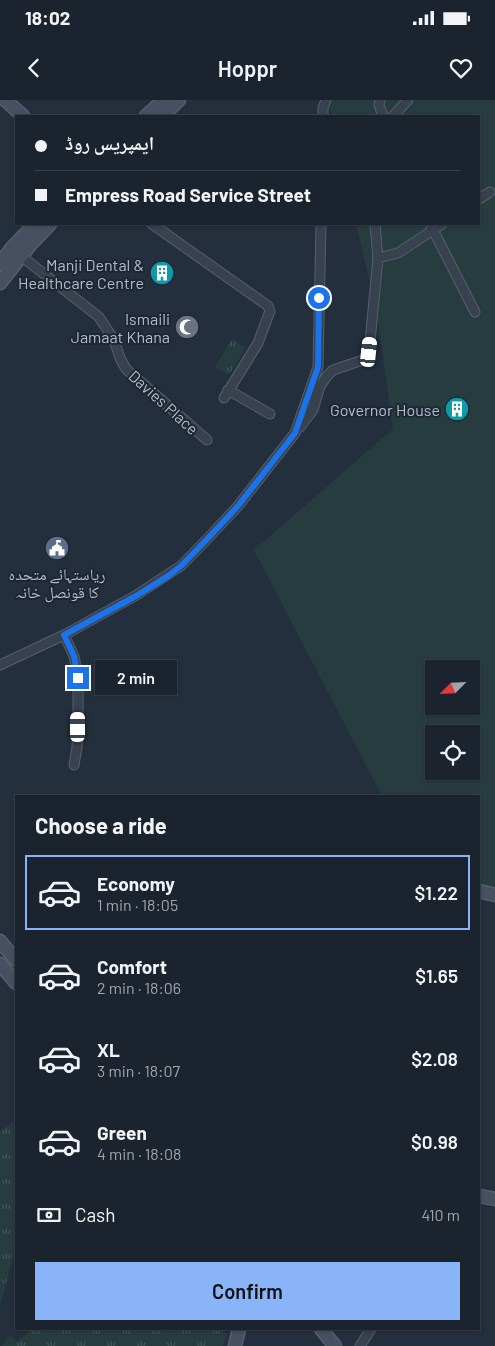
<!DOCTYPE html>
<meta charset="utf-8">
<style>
:root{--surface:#1b232e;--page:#242b36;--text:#f1f3f6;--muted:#a0a4aa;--line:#39404a;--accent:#8ab4f8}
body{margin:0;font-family:Barlow,"Noto Naskh Arabic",sans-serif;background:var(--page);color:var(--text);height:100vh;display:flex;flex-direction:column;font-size:19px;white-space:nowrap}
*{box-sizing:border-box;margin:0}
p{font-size:16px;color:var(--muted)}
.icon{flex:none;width:28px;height:28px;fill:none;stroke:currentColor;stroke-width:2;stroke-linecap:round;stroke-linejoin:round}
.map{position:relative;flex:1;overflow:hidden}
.drawer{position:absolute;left:15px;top:695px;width:465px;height:535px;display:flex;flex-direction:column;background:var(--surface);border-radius:0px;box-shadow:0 1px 4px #0004,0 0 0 1px var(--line)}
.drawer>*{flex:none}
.guide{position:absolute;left:15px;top:15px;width:465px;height:110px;border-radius:0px;box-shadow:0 1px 4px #0004,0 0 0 1px var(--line);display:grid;align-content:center;height:110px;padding:0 20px;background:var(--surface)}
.needle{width:32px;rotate:246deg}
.buttons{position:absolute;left:425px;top:560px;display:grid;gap:10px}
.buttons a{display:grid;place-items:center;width:55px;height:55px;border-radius:0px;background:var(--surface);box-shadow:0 1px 4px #0004,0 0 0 1px var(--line);font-size:25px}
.end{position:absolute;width:22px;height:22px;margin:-11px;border:6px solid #1a73e8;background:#fff;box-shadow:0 0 0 2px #fff}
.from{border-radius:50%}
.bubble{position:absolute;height:35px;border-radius:0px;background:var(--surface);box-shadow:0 1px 4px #0004,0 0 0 1px var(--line);font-size:16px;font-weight:600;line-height:35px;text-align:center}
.car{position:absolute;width:15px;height:30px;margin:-15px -8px;border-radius:6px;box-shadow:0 0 4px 1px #0007;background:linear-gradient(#fff 24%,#345 0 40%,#fff 0 76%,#345 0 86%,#fff 0)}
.guide b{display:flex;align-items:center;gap:18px;height:48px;font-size:19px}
.guide b+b{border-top:1px solid var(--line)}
.guide i{width:12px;height:12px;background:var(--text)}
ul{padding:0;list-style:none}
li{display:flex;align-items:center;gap:15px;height:75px;margin:0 10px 8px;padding:0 10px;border:2px solid transparent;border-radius:0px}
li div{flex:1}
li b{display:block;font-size:19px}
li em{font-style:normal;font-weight:600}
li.current{border-color:var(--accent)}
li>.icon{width:45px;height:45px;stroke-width:1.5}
h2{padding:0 20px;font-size:22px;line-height:60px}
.pay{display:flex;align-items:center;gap:12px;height:55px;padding:0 20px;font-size:19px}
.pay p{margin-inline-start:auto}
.button{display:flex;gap:10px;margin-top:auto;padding:10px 20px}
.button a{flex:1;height:58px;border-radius:0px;background:var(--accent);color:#111;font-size:20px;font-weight:600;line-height:58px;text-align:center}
.status{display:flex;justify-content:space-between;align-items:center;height:35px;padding:0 25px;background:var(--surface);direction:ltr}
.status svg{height:14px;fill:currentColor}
header{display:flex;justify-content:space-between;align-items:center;height:65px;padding:0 20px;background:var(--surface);font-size:22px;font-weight:600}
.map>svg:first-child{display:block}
.grass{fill:url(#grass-tufts)}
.garden{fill:#263c3f;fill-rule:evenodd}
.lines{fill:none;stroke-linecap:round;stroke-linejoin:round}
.street-casing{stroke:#565f6c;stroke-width:11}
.secondary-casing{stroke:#565f6c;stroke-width:15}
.street{stroke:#38414e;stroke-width:9}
.secondary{stroke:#465061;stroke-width:12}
.route{stroke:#1a73e8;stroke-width:6}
.labels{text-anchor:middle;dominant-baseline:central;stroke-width:4;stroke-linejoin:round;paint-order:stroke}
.poi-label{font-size:16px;fill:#b4bcc9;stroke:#1d2633;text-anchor:end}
.street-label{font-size:16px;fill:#b4bcc9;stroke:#1d2633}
</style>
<div class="status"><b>18:02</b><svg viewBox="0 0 49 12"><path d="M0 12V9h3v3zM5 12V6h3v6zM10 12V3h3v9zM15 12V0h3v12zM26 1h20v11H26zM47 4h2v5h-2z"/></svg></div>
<header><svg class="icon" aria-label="back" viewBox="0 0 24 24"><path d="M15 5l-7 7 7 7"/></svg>Hoppr<svg class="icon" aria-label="heart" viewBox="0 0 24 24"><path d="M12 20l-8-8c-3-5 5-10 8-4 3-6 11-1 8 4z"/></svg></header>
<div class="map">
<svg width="495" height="1246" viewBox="0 0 495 1246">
<defs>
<pattern id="grass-tufts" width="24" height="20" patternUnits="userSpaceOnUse" patternTransform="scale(1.25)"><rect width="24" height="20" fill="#263c3f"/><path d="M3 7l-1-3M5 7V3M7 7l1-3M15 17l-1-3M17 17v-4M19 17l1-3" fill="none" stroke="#435659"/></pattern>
</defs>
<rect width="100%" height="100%" fill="#242f3e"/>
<!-- grass -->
<g class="grass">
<path d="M232,239L246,248L229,275L215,267Z"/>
<path d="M16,1019V1147L0,1205V1032Z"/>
<path d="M33,1229H219V1230L227,1234L223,1246H2L10,1235L17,1242Z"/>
</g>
<!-- garden -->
<path class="garden" d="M328,0H495V789L479,785V696H382L254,450L393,329L376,208L356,124H479V16H332ZM434,569H471V606H434ZM434,634H471V671H434Z"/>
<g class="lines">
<!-- street casing -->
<g class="street-casing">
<g id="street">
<path d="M380,0L379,5L383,16"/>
<path d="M323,16V8L326,0"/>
<path d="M393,16L408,0"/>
<path d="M479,99L490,92"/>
<path d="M152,124L268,206L270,211L258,243L224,298"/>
<path d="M430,124L475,212"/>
<path d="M21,156L99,217L114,240L120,258L126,269L207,340"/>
<path d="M378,158L398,153L442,124"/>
<path d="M228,290L270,314"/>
<path d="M300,327L313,310L320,286L327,276L333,270L366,259L369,252L378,158L375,124"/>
<path d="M64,535L74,556L78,578V627L77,647L74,665"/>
<path d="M0,565L64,535L135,496L167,475L182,465L211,435L238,406L295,333L318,267L321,124"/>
<path d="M360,1246L371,1229"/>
</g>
</g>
<!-- secondary casing -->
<g class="secondary-casing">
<g id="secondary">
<path d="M5,0L23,16"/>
<path d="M146,16L164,0"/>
<path d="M162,16L179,0"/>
<path d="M0,164L11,149L35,124"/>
<path d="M0,183L30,145L50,124"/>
<path d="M479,791L495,795"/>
<path d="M0,841L16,860"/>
<path d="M0,864L16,883"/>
<path d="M479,1096L495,1099"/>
<path d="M321,1229L335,1246"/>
<path d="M235,1246L239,1229"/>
</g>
</g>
<!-- street -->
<use href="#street" class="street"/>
<!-- secondary -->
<use href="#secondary" class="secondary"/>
</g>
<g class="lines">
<!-- route -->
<path class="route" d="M78,578L74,556L64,535L136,496L168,476L182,465L211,435L238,406L295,333L318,267L319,198"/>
</g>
<!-- icons -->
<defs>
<g id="building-disc" transform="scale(1.25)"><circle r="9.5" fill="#0f9aa8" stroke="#1d2633"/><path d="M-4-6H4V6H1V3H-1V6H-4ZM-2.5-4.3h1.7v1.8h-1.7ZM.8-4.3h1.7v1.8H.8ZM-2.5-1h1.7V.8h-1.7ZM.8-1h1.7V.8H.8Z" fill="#fff"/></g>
<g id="mosque-disc" transform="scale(1.25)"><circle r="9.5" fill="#6b7280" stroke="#1d2633"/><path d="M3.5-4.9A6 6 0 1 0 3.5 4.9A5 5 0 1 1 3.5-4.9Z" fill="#fff"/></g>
<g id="civic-disc" transform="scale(1.25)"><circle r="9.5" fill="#5c6f8a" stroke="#1d2633"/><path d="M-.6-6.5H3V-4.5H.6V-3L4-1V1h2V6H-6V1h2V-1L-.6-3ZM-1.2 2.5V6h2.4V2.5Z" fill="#fff"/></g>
</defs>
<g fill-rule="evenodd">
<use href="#building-disc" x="162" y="173"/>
<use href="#mosque-disc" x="187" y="227"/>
<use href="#building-disc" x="457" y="309"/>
<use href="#civic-disc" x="57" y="448"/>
</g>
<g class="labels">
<!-- poi labels -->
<g class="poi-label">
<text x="144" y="164">Manji Dental &amp;<tspan x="144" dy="18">Healthcare Centre</tspan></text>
<text x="170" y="218">Ismaili<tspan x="170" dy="18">Jamaat Khana</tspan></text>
<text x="440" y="309">Governor House</text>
<text x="57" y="473" text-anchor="middle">ریاستہائے متحدہ<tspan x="57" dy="18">کا قونصل خانہ</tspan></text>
</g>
<!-- street labels -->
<g class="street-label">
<text transform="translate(164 302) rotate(42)">Davies Place</text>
</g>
</g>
</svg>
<div class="buttons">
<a><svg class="needle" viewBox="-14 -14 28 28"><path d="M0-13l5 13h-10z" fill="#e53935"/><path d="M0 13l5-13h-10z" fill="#a0a4aa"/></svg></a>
<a><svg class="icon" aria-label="locate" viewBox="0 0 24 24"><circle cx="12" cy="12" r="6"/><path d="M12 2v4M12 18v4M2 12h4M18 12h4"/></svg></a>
</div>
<i class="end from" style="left:319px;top:198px"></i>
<i class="end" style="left:78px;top:578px"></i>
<div class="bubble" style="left:95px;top:560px;width:82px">2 min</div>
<i class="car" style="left:369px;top:252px;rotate:6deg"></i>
<i class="car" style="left:78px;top:627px;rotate:0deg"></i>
<div class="guide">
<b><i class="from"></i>ایمپریس روڈ</b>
<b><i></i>Empress Road Service Street</b>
</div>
<section class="drawer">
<h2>Choose a ride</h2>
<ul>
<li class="current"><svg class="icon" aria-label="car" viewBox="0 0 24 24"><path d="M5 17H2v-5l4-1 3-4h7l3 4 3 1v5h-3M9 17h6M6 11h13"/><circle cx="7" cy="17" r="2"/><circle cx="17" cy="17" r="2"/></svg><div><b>Economy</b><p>1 min · 18:05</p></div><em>$1.22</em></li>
<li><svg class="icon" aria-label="car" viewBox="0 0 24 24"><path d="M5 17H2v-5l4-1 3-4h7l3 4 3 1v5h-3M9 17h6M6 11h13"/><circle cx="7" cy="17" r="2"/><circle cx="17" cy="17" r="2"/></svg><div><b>Comfort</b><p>2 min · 18:06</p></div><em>$1.65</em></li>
<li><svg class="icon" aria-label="car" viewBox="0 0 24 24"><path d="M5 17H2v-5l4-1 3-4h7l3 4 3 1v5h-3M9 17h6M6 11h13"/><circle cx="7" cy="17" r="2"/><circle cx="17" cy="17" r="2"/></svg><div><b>XL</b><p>3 min · 18:07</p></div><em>$2.08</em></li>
<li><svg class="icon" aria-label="car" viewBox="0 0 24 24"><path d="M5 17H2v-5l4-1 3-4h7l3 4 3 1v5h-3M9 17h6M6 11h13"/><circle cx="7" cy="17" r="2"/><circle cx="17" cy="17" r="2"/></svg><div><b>Green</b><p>4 min · 18:08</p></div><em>$0.98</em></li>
</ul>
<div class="pay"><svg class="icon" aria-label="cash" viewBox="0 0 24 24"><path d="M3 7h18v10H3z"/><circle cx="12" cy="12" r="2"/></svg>Cash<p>410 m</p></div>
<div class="button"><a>Confirm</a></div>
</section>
</div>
